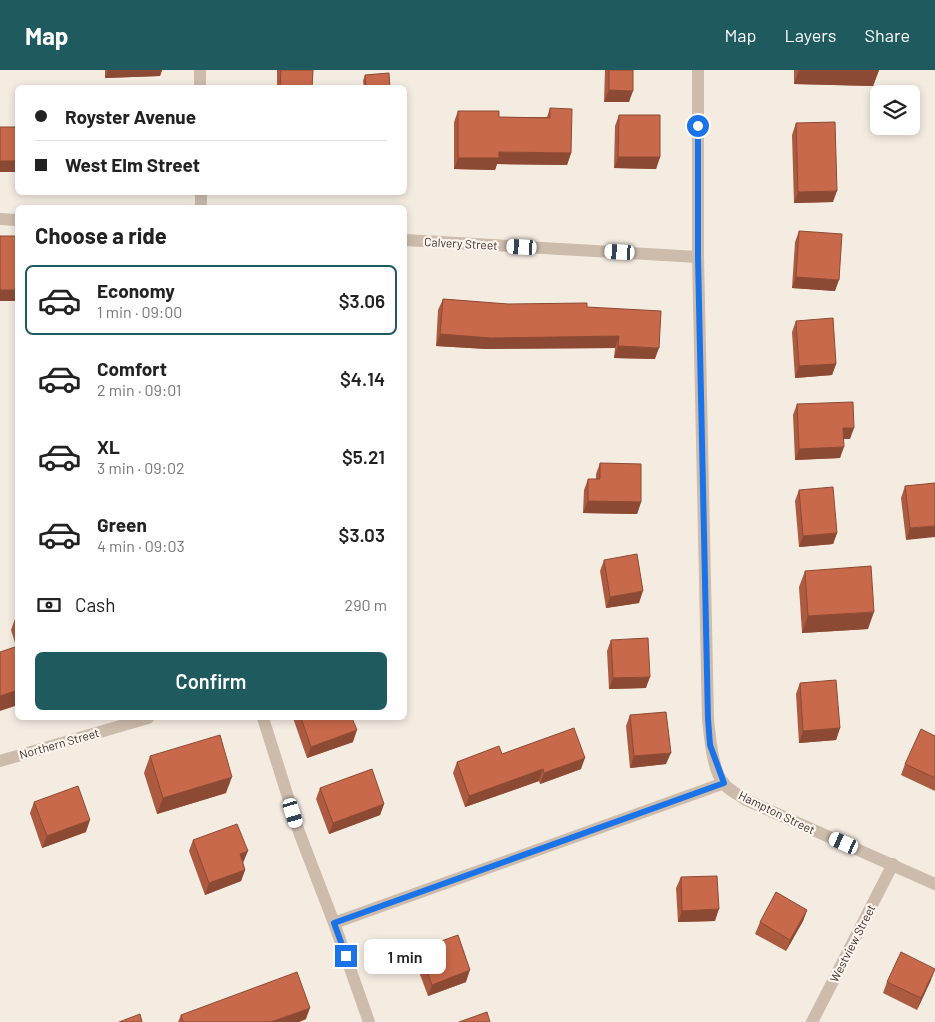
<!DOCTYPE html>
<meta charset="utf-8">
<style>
:root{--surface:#fff;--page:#f6f6f6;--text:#222;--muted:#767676;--line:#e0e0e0;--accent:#1f5a5e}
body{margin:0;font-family:Barlow,sans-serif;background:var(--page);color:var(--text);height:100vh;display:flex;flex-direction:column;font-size:19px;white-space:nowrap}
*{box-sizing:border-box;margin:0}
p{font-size:16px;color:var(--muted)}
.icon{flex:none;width:28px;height:28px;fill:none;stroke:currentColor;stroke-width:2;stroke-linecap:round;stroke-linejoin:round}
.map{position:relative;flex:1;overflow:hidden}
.side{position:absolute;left:15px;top:135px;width:392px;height:515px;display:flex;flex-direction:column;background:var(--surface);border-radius:8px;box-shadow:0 2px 8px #0003}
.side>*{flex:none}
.top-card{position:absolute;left:15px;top:15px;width:392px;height:110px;border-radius:8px;box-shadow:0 2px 8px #0003;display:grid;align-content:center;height:110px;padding:0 20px;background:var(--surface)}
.tools{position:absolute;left:870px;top:15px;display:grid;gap:10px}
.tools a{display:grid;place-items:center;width:50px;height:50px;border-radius:8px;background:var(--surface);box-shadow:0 2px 8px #0003;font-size:25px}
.end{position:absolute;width:22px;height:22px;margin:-11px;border:6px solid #1a73e8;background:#fff;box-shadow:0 0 0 2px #fff}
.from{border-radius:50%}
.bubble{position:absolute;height:35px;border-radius:8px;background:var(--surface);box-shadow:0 2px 8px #0003;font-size:16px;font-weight:600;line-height:35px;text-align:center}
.car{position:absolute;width:15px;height:30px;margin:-15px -8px;border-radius:6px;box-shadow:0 0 4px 1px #0007;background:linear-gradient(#fff 24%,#345 0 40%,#fff 0 76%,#345 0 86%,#fff 0)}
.top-card b{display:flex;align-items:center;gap:18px;height:48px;font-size:19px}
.top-card b+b{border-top:1px solid var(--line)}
.top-card i{width:12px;height:12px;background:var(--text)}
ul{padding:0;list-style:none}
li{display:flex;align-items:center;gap:15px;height:70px;margin:0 10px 8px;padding:0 10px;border:2px solid transparent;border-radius:8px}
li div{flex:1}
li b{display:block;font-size:19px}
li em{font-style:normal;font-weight:600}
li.active{border-color:var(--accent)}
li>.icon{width:45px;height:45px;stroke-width:1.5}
h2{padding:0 20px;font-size:22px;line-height:60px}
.pay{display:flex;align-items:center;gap:12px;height:55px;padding:0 20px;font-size:19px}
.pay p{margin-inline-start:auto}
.action{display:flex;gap:10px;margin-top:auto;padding:10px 20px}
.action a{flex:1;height:58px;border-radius:8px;background:var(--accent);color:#fff;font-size:20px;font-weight:600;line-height:58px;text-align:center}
header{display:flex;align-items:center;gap:30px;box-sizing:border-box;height:70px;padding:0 25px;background:var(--accent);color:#fff}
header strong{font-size:24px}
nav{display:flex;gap:28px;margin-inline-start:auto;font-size:18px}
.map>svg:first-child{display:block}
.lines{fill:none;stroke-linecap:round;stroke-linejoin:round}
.minor{stroke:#cdbbac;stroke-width:12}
.wall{fill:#ac5a40}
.shaded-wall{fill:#8c4a34}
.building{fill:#c8694b;stroke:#8c4a34}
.route{stroke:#1a73e8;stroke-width:6}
.labels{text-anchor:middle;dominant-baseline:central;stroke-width:4.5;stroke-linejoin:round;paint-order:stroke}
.street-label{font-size:12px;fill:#3b302b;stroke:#fbf5ee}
</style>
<header>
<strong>Map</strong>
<nav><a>Map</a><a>Layers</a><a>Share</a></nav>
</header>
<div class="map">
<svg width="935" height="952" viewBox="0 0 935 952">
<rect width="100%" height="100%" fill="#f4ebe1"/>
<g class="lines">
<!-- minor -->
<g class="minor">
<path d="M200,0V18"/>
<path d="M698,0V187L708,649C710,666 712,700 724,714C729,720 739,725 746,730L935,814"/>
<path d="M201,122V138"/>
<path d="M0,149L18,150"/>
<path d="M405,170L698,187"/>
<path d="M263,648L299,762L334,853L369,952"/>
<path d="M0,691L148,648"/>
<path d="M334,853L724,713"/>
<path d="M812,952L893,794"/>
</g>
</g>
<!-- wall -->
<g class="wall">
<path d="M105,0H162L160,6L105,8Z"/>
<path d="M277,0H313L312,18H277Z"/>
<path d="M605,0H633L629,32H604Z"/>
<path d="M794,0H879L873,16L794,14Z"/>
<path d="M365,5L390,18H364L363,11Z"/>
<path d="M550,38L571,83L567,95L497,94L495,100L454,99V52L458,41L499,47H547Z"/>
<path d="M619,45L660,87L656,99L614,98L615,56Z"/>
<path d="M796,53L833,132L794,133L792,65Z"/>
<path d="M799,161L835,221L792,218L795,172Z"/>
<path d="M443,229L508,234L587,237L655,289L614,288L615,278L487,279L436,276L438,240Z"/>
<path d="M796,251L836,294L832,305L795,308L792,262Z"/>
<path d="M797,334L850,369H844L840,388L795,390L793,345Z"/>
<path d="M600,393L641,432L637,444L583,443L584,420L588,409H596V404Z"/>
<path d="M935,413L906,470L901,428L905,416Z"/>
<path d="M799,420L837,463L833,474L799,477L795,431Z"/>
<path d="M604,490L639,533L606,538L600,501Z"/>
<path d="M805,501L868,559L802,563L799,517Z"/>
<path d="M17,543H18V635L16,576L11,560Z"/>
<path d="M611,570L646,618L609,619L607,581Z"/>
<path d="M800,613L840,658L836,670L799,673L796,624Z"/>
<path d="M630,645L666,694L630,698L626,656Z"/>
<path d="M293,648H352L353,672L307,688Z"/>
<path d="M935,666V721L901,705L905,694Z"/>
<path d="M502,684L581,699L540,714L539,711L465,737L453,703L457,692Z"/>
<path d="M150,686L226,723L157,744L144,703Z"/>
<path d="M320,718L384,734L380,745L329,764L316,729Z"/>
<path d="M34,732L86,762L42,778L30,743Z"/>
<path d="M193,770L243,793L245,800L241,811L205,825L189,781Z"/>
<path d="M681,807L715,851L678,852L676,818Z"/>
<path d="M807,840L803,851L786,881L755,864L760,852Z"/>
<path d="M419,879L466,912L428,926L415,891Z"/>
<path d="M931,910L917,940L883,923L887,912Z"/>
<path d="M181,945L306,949L299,952H178Z"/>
</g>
<!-- shaded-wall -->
<g class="shaded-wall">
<path d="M108,0H162L160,6L105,8Z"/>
<path d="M799,0H879L873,16L794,14Z"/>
<path d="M609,20L633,21L629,32H604Z"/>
<path d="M499,82L571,83L567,95L497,94L495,100L454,99L458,88Z"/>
<path d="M618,87H660L656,99L614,98Z"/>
<rect x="0" y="91" width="18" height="11"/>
<path d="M837,121L833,132L794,133L798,122Z"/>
<path d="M796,207L839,210L835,221L792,218Z"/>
<rect x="0" y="220" width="18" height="11"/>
<path d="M440,264L619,266L615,278L487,279L436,276Z"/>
<path d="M618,276L659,278L655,289L614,288Z"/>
<path d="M836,294L832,305L795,308L799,296Z"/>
<path d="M843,358H854L850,369H839Z"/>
<path d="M844,377L840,388L795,390L799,379Z"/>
<path d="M588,431L641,432L637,444L583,443Z"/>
<path d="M935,456V467L906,470L910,458Z"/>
<path d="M837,463L833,474L799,477L803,466Z"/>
<path d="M643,521L639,533L606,538L610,527Z"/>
<path d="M874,542L868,559L802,563L808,546Z"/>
<path d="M650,607L646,618L609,619L613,608Z"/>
<path d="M18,620V635L0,641V626Z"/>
<path d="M840,658L836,670L799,673L803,661Z"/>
<path d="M357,660L353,672L307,688L311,677Z"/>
<path d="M671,683L666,694L630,698L634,686Z"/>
<path d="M585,688L581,699L540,714L544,703Z"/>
<path d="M543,699L539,711L465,737L469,726Z"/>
<path d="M232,707L226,723L157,744L163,728Z"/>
<path d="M384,734L380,745L329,764L333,753Z"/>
<path d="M90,750L86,762L42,778L47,766Z"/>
<path d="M248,781L243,793L236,795L240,784Z"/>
<path d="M245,800L241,811L205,825L209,813Z"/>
<path d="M719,839L715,851L678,852L682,841Z"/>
<path d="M807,840L803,851L786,881L790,870Z"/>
<path d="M470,900L466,912L428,926L432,915Z"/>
<path d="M935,900L931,910L917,940L921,928Z"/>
<path d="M310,938L306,949L299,952H271Z"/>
</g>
<!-- building -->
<g class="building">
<path d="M281,0H313L312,18H280Z"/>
<path d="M609,0H633V21L609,20Z"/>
<path d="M389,3L390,18H366L365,5Z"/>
<path d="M550,38L572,39L571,83L499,82V88H458V41H499V47L550,48Z"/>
<path d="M619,45H660V87H618Z"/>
<path d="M835,52L837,121L798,122L796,53Z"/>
<rect x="0" y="57" width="18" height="34"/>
<path d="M799,161L842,164L839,210L796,207Z"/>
<rect x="0" y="166" width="18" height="54"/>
<path d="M443,229L508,234L587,233V237L661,241L659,278L618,276L619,266L491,268L440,264Z"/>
<path d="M833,248L836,294L799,296L796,251Z"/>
<path d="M853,332L854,358H843L844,377L799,379L797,334Z"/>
<path d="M600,393L641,394V432L588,431V409H600Z"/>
<path d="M935,413V456L910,458L905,416Z"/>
<path d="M833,417L837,463L803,466L799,420Z"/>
<path d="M637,484L643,521L610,527L604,490Z"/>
<path d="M871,496L874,542L808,546L805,501Z"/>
<path d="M648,568L650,607L613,608L611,570Z"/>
<path d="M18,576V620L0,626V582Z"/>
<path d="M836,610L840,658L803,661L800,613Z"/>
<path d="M666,642L671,683L634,686L630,645Z"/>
<path d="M301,648H352L357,660L311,677Z"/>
<path d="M574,658L585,688L544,703L543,699L469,726L457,692L499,676L502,684Z"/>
<path d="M921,659L935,666V708L905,694Z"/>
<path d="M220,665L232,707L163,728L150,686Z"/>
<path d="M372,699L384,734L333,753L320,718Z"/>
<path d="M78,716L90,750L47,766L34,732Z"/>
<path d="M237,754L248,781L240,784L245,800L209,813L193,770Z"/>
<path d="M717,806L719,839L682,841L681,807Z"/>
<path d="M776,822L807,840L790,870L760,852Z"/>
<path d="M458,865L470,900L432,915L419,879Z"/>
<path d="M901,882L935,899L921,928L887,912Z"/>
<path d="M297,902L310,938L271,952H183L181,945Z"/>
<path d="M487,942L490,952H459Z"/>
<path d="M140,944L142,952H119Z"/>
</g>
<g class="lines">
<!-- route -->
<path class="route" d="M346,886L334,853L724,713L710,675L708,649L698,187V56"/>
</g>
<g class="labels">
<!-- street labels -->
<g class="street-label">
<text transform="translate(461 173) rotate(3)">Calvery Street</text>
<text transform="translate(59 673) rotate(-16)">Northern Street</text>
<text transform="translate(777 742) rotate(26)">Hampton Street</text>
<text transform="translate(852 873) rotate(-63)">Westview Street</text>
</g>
</g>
</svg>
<div class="tools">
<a><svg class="icon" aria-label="layers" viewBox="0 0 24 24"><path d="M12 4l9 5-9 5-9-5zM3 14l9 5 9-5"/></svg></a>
</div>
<i class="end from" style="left:698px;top:56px"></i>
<i class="end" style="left:346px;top:886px"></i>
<div class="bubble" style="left:364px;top:869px;width:82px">1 min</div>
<i class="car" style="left:522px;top:177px;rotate:273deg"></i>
<i class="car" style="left:620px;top:182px;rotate:273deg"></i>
<i class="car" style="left:293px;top:743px;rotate:163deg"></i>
<i class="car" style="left:844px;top:773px;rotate:294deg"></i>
<div class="top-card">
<b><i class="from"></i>Royster Avenue</b>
<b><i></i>West Elm Street</b>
</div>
<section class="side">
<h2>Choose a ride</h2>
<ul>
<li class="active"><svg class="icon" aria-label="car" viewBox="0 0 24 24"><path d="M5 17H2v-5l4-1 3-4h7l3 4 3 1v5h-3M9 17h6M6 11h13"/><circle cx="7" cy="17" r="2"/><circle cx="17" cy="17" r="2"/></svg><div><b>Economy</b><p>1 min · 09:00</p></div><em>$3.06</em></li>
<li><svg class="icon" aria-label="car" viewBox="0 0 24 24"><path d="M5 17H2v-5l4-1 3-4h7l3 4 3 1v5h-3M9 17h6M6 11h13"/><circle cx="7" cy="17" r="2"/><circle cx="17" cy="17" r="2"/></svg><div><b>Comfort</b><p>2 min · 09:01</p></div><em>$4.14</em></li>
<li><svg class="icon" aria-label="car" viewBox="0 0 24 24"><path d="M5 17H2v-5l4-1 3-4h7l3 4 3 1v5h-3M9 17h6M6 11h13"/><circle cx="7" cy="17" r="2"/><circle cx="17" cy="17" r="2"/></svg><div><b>XL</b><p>3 min · 09:02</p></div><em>$5.21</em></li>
<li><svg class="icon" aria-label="car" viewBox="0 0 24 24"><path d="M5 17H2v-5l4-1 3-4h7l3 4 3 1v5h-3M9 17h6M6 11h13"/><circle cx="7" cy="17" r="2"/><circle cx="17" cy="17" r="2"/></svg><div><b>Green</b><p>4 min · 09:03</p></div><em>$3.03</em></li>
</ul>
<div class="pay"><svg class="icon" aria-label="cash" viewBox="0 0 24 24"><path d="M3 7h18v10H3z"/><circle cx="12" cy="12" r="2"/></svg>Cash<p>290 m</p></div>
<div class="action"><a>Confirm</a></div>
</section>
</div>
